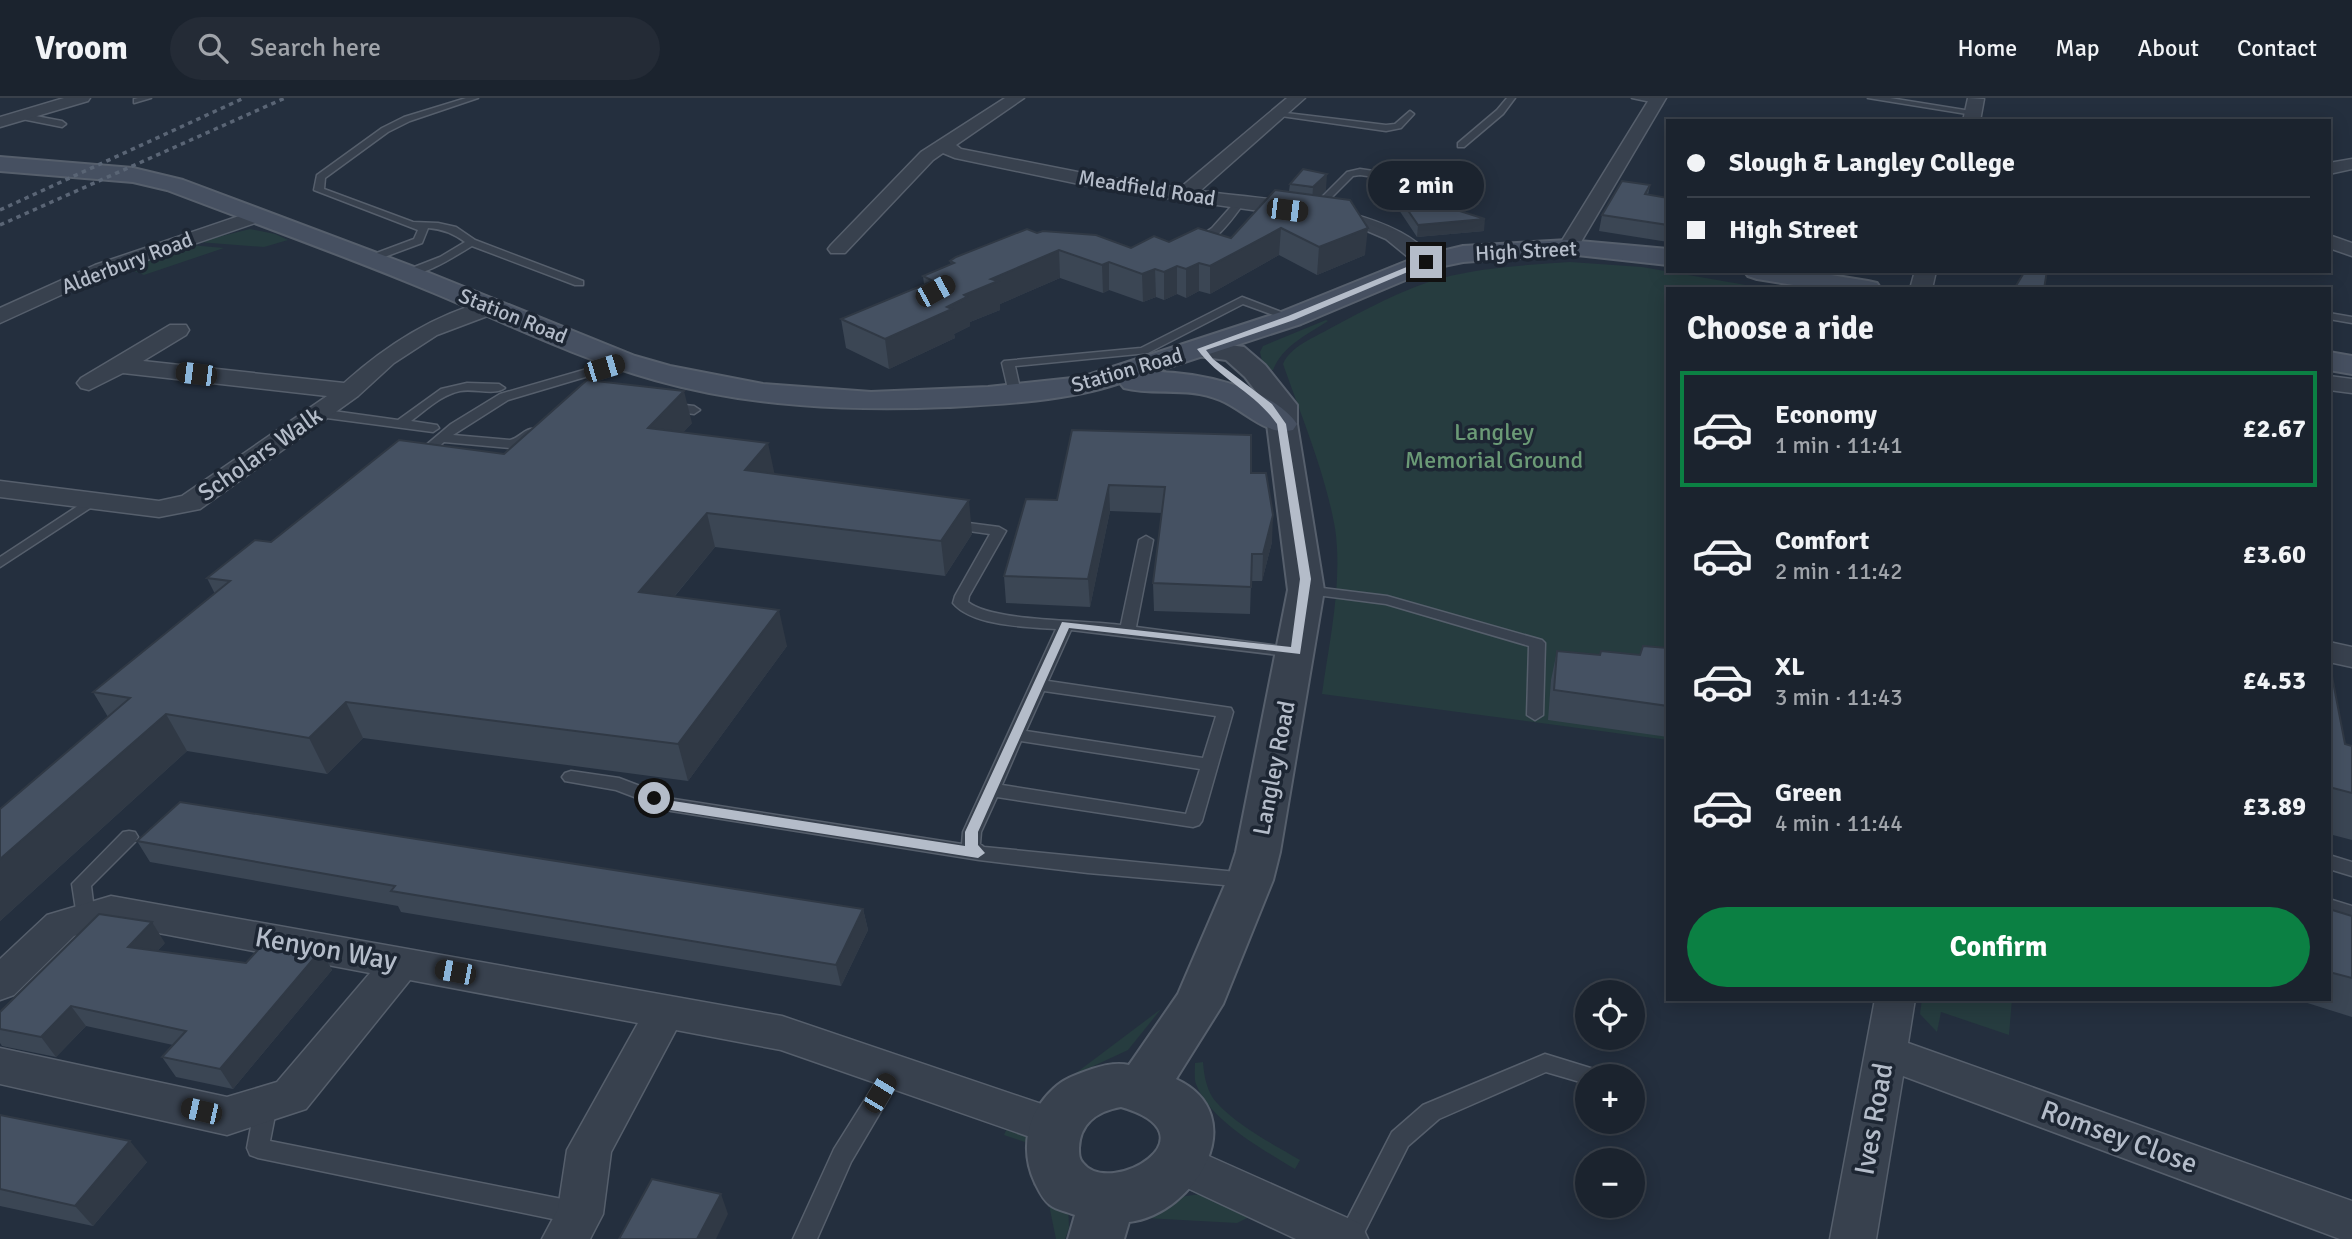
<!DOCTYPE html>
<meta charset="utf-8">
<style>
:root{--surface:#1b232e;--page:#242b36;--text:#f1f3f6;--muted:#a0a4aa;--line:#39404a;--accent:#0b8043}
body{margin:0;font-family:Signika,sans-serif;background:var(--page);color:var(--text);height:100vh;display:flex;flex-direction:column;font-size:26px;white-space:nowrap}
*{box-sizing:border-box;margin:0}
p{font-size:23px;color:var(--muted)}
.icon{flex:none;width:38px;height:38px;fill:none;stroke:currentColor;stroke-width:2;stroke-linecap:round;stroke-linejoin:round}
.map{position:relative;flex:1;overflow:hidden}
.panel{position:absolute;left:1666px;top:189px;width:665px;height:714px;display:flex;flex-direction:column;background:var(--surface);border-radius:0px;box-shadow:0 4px 18px #0003,0 0 0 2px var(--line)}
.panel>*{flex:none}
.banner{position:absolute;left:1666px;top:21px;width:665px;height:154px;border-radius:0px;box-shadow:0 4px 18px #0003,0 0 0 2px var(--line);display:grid;align-content:center;height:154px;padding:0 21px;background:var(--surface)}
.fabs{position:absolute;left:1575px;top:882px;display:grid;gap:14px}
.fabs a{display:grid;place-items:center;width:70px;height:70px;border-radius:50%;background:var(--surface);box-shadow:0 4px 18px #0003,0 0 0 2px var(--line);font-size:35px}
.end{position:absolute;width:32px;height:32px;margin:-16px;border:9px solid #b4bcc9;background:#111;box-shadow:0 0 0 4px #111}
.from{border-radius:50%}
.bubble{position:absolute;height:49px;border-radius:24px;background:var(--surface);box-shadow:0 4px 18px #0003,0 0 0 2px var(--line);font-size:23px;font-weight:700;line-height:49px;text-align:center}
.car{position:absolute;width:21px;height:42px;margin:-21px -10px;border-radius:9px;box-shadow:0 0 5px 2px #0007;background:linear-gradient(#222 24%,#8ab4d8 0 40%,#222 0 76%,#8ab4d8 0 86%,#222 0)}
.banner b{display:flex;align-items:center;gap:24px;height:66px;font-size:26px}
.banner b+b{border-top:2px solid var(--line)}
.banner i{width:18px;height:18px;background:var(--text)}
ul{padding:0;list-style:none}
li{display:flex;align-items:center;gap:21px;height:116px;margin:0 14px 10px;padding:0 7px;border:4px solid transparent;border-radius:0px}
li div{flex:1}
li b{display:block;font-size:26px}
li em{font-style:normal;font-weight:700}
li.selected{border-color:var(--accent)}
li>.icon{width:63px;height:63px;stroke-width:1.5}
h2{padding:0 21px;font-size:32px;line-height:84px}
.cta{display:flex;gap:14px;margin-top:auto;padding:14px 21px}
.cta a{flex:1;height:80px;border-radius:42px;background:var(--accent);color:#fff;font-size:28px;font-weight:700;line-height:80px;text-align:center}
header{display:flex;align-items:center;gap:42px;box-sizing:border-box;height:98px;padding:0 35px;background:var(--surface);border-bottom:2px solid var(--line)}
header strong{font-size:33px}
nav{display:flex;gap:38px;margin-inline-start:auto;font-size:24px}
.search{width:490px;height:63px;background:var(--page);display:flex;align-items:center;gap:18px;box-sizing:border-box;padding:0 24px;border-radius:38px;color:var(--muted);font-size:26px}
.map>svg:first-child{display:block}
.green{fill:#263c3f}
.lines{fill:none;stroke-linecap:round;stroke-linejoin:round}
.service-casing{stroke:#565f6c;stroke-width:3}
.minor-casing{stroke:#565f6c;stroke-width:3}
.tertiary-casing{stroke:#565f6c;stroke-width:4}
.secondary-casing{stroke:#565f6c;stroke-width:4}
.service{fill:#38414e;fill-rule:evenodd}
.minor{fill:#38414e;fill-rule:evenodd}
.tertiary{fill:#38414e;fill-rule:evenodd}
.secondary{fill:#465061;fill-rule:evenodd}
.rail{stroke:#5a6575;stroke-width:3.5;stroke-dasharray:4.5 4.5;stroke-linecap:butt}
.wall{fill:#3b4654}
.shaded-wall{fill:#303945}
.building{fill:#455162;stroke:#303945;stroke-width:2}
.route{fill:#b4bcc9}
.labels{text-anchor:middle;dominant-baseline:central;stroke-width:7;stroke-linejoin:round;paint-order:stroke}
.far-street-label{font-size:21px;fill:#b4bcc9;stroke:#1d2633}
.park-label{font-size:24px;fill:#6b9a76;stroke:#1d2633}
.street-label{font-size:24px;fill:#b4bcc9;stroke:#1d2633}
.near-street-label{font-size:28px;fill:#b4bcc9;stroke:#1d2633}
</style>
<header>
<strong>Vroom</strong>
<div class="search"><svg class="icon" aria-label="search" viewBox="0 0 24 24"><circle cx="10" cy="10" r="6"/><path d="M15 15l6 6"/></svg>Search here</div>
<nav><a>Home</a><a>Map</a><a>About</a><a>Contact</a></nav>
</header>
<div class="map">
<svg width="2352" height="1141" viewBox="0 0 2352 1141">
<rect width="100%" height="100%" fill="#242f3e"/>
<!-- green -->
<g class="green">
<path d="M250,131L275,136L288,142L264,149L198,144Z"/>
<path d="M190,147L224,150L144,177L126,170Z"/>
<path d="M1570,164L1642,169L1769,191H1668V642L1322,596C1329,544 1343,484 1335,430C1325,374 1302,320 1283,266C1290,249 1313,240 1329,231C1365,212 1402,191 1442,180C1483,169 1528,167 1570,164Z"/>
<path d="M1326,222L1328,223C1307,237 1283,247 1273,272L1268,273L1263,267L1260,254L1263,248Z"/>
<path d="M1922,901H2012L2009,937L1941,914L1937,934L1920,916Z"/>
<path d="M1161,911L1128,952L1072,978Z"/>
<path d="M1203,964C1204,978 1207,995 1217,1005C1239,1029 1273,1046 1300,1062L1295,1071C1264,1052 1210,1023 1196,986C1194,981 1195,971 1195,965Z"/>
<path d="M1012,1019L1036,1037L1068,1104L1069,1130L1065,1141H1056L1037,1048L1004,1037Z"/>
<path d="M1209,1095L1261,1113L1237,1125L1145,1120L1179,1099Z"/>
</g>
<g class="lines">
<!-- service casing -->
<g class="service-casing">
<g id="service">
<path d="M138,0H151L134,5V1Z"/>
<path d="M466,0H478L410,23L388,34L325,80L324,91L413,124L438,125L456,129L475,142L583,183V187H575L472,148C455,158 424,179 404,177V173L440,159L465,144C453,135 442,131 428,130L422,145L371,164H363V160L414,141L418,132L314,92L317,77L382,30L404,19Z"/>
<path d="M1507,0H1515L1503,16L1464,49H1458V45L1497,12Z"/>
<path d="M1632,0H1652L1660,3L1656,5Z"/>
<path d="M1868,0H1890L1977,14L1973,17Z"/>
<path d="M1410,13L1414,16L1401,30L1386,33L1274,17L1278,14L1386,27L1395,26Z"/>
<path d="M20,15L62,23L66,26L62,29L17,20V16Z"/>
<path d="M1360,71L1400,77L1407,82L1397,92L1392,89L1397,82L1360,77L1353,78L1316,115H1310V111L1347,74Z"/>
<path d="M1236,103L1244,105C1233,120 1213,150 1192,148V144L1212,130Z"/>
<path d="M1242,199L1297,220L1287,222L1243,206L1148,255L1015,268L1021,295L1015,299L1009,295L1002,265L1004,263L1141,250Z"/>
<path d="M2329,215L2352,219V225L2329,221Z"/>
<path d="M625,260L631,264L629,266L508,302L453,337L510,342C520,340 525,329 536,331V337L525,347L510,350L444,344L423,362H413L412,359L451,326L500,296Z"/>
<path d="M467,285L499,286L505,290C494,298 474,290 460,293C441,297 426,312 411,323L437,327L439,330L433,334L319,319L313,315L319,311L398,322L441,291Z"/>
<path d="M667,305L694,308L700,312L694,316L663,312L661,309Z"/>
<path d="M93,398L100,402L98,405L0,469V459Z"/>
<path d="M953,423L999,429L1006,433L969,498L968,504C992,524 1086,522 1121,527L1139,442L1146,438L1153,442L1136,529L1301,551L1304,554L1296,559L1071,532L1048,583L1231,610L1233,614L1202,723L1199,727L1193,729L997,699L981,734L980,746L984,749L1247,775L1254,777L1256,782L1254,787L1247,789L1088,775L979,762L671,713L616,692L565,683L562,679L565,675L571,673L619,680L674,701L962,746L963,734L1056,531C1027,529 972,528 953,505L955,498L990,436L948,430L946,427L948,424ZM1044,593L1216,618L1203,660L1026,633ZM1021,643L1200,671L1186,716L1002,687Z"/>
<path d="M1306,488L1387,498L1542,542L1545,545L1543,617L1535,622L1527,617L1529,548L1386,506L1301,495L1299,492Z"/>
<path d="M129,733L135,734L138,739L135,744L91,788L95,820L92,825L85,827L78,825L72,786L123,734Z"/>
<path d="M2329,757L2352,764V778L2329,771Z"/>
<path d="M2329,801L2352,808V822L2329,815Z"/>
<path d="M1545,956L1597,972L1601,978H1587V986L1546,974L1439,1021L1408,1048L1361,1141H1337L1392,1034L1423,1007Z"/>
<path d="M893,965L900,968L904,974L851,1064L817,1141H793L834,1051L886,968Z"/>
<path d="M266,998L274,1000L277,1007L270,1043L577,1104L585,1108L588,1115L585,1122L577,1126L258,1060L250,1057L247,1050L255,1007L258,1000Z"/>
</g>
</g>
<!-- minor casing -->
<g class="minor-casing">
<g id="minor">
<path d="M64,0H90L88,3L0,29V19Z"/>
<path d="M1005,0H1024L956,47L961,51L1103,79L1180,90L1287,0H1305L1200,93C1265,102 1396,106 1436,164L1433,168H1419L1386,141L1351,126L1103,91L955,60L943,55L933,62L845,155H831L828,151L831,147L921,54Z"/>
<path d="M1650,0H1666L1578,149L1575,153H1561L1558,149Z"/>
<path d="M1968,0L1984,1L1980,23H1963Z"/>
<path d="M2352,61V71L2329,76V65Z"/>
<path d="M257,112L264,114L267,118L264,122L109,175L0,225V210L95,167Z"/>
<path d="M2329,137L2352,145V158L2329,150Z"/>
<path d="M1915,173H1936L1932,191H1910Z"/>
<path d="M490,202L498,204L501,209L498,214L437,237L394,265L358,298L200,411L159,419L0,399V383L159,403L182,398L327,298L123,275L89,292L81,290L77,285L81,280L170,227H186L189,232L186,237L143,263L344,285C387,247 433,217 490,202Z"/>
<path d="M2329,278L2352,281V295L2329,292Z"/>
<path d="M2329,544L2352,549V569L2329,564Z"/>
<path d="M111,798L782,918L1071,1016L1078,1029L1071,1042L1056,1048L781,952L676,932L611,1054L603,1116L590,1141H542L558,1111L567,1052L638,925L410,882L306,1011L227,1037L0,986V950L227,999L277,984L370,875L111,826L74,838L14,897L0,902V861L47,817Z"/>
<path d="M1875,901H1915L1908,945L2352,1103V1141H2340L1903,978L1876,1141H1830Z"/>
<path d="M1184,1047L1361,1126L1368,1141H1296L1168,1081L1162,1067L1168,1053Z"/>
</g>
</g>
<!-- tertiary casing -->
<g class="tertiary-casing">
<path id="tertiary" d="M1201,243L1244,249L1265,267L1297,307V326L1324,492L1280,754L1273,782L1223,906L1176,981C1254,1017 1196,1116 1129,1124L1124,1141H1068L1075,1117C1068,1114 1056,1112 1050,1107C1043,1102 1039,1093 1035,1085C1020,1053 1026,1016 1053,991C1064,980 1078,976 1092,971C1104,967 1116,964 1129,967L1178,896L1227,782L1236,754L1288,492L1267,326V308L1245,279L1226,262L1191,257L1187,251L1191,245ZM1121,1009C1218,1037 1110,1100 1083,1065C1079,1061 1079,1056 1079,1050C1080,1025 1098,1013 1121,1009Z"/>
</g>
<!-- secondary casing -->
<g class="secondary-casing">
<g id="secondary">
<path d="M0,59L133,70L183,82L417,170L635,258L670,268L763,286L871,294L988,289L1082,279L1281,214L1417,159L1463,148L1568,142L1668,151V167L1568,156L1463,164L1434,170L1301,226L1154,274C1196,274 1272,289 1297,326L1293,332C1267,339 1244,312 1220,302C1187,288 1156,298 1124,290L1120,285C1066,303 1005,306 948,309C850,313 750,309 655,282C579,261 506,225 434,195C346,158 256,126 167,92L133,84L0,73Z"/>
<path d="M1744,173H1806L1868,183L1877,185L1881,191H1818L1757,181L1748,178Z"/>
<path d="M2329,254L2352,258V276L2329,272Z"/>
</g>
</g>
<!-- service -->
<use href="#service" class="service"/>
<!-- minor -->
<use href="#minor" class="minor"/>
<!-- tertiary -->
<use href="#tertiary" class="tertiary"/>
<!-- secondary -->
<use href="#secondary" class="secondary"/>
<!-- rail -->
<g class="rail">
<path d="M0,112L244,0"/>
<path d="M0,127L285,0"/>
</g>
</g>
<!-- wall -->
<g class="wall">
<path d="M1290,86L1326,92L1320,98L1365,157L1317,177L1279,157L1210,196L1199,193L1186,200L1177,196L1164,202L1156,199L1143,204L1109,192L1103,195L1060,180L1000,206V212L970,224V228L954,236L955,240L889,271L846,250L841,221L924,186L923,178L951,166L950,163L1037,135L1131,150L1169,144L1231,140L1289,93Z"/>
<path d="M1650,87L1648,97L1668,100V144L1599,133L1602,117Z"/>
<path d="M1394,92L1484,133L1417,139L1393,103Z"/>
<path d="M1876,173H1904L1903,177Z"/>
<path d="M692,325L683,334L774,376L972,436L945,478L715,449L675,498L787,548L688,683L363,640L327,676L187,653L0,823V711L108,619L93,594L215,496L207,480L271,444L504,356Z"/>
<path d="M1072,332L1251,375L1272,444L1262,483H1251L1250,516L1154,513L1153,485L1162,415L1110,413L1090,509L1006,505L1004,478L1057,402Z"/>
<path d="M1668,550V639L1548,622L1551,582L1557,553L1600,557H1640Z"/>
<path d="M2329,573L2345,646L2352,648V742L2329,736Z"/>
<path d="M137,743L863,811L868,832L841,888L401,814L398,808L150,764Z"/>
<path d="M2329,811L2352,818V919L2301,903V901H2329Z"/>
<path d="M165,845L157,853L246,865L321,852L332,872L233,991L176,979L162,959L173,947L86,928L56,959L2,948L0,945V914Z"/>
<path d="M0,1017L147,1064L93,1128L0,1108Z"/>
</g>
<!-- shaded-wall -->
<g class="shaded-wall">
<path d="M1327,76L1326,92L1312,105L1313,89Z"/>
<path d="M1485,121L1484,133L1417,139L1418,127Z"/>
<path d="M1281,130L1279,157L1210,196V168Z"/>
<path d="M1368,130L1365,157L1317,177L1319,149Z"/>
<path d="M1059,152L1060,180L1000,206V212L970,224V228L954,236L955,240L889,271L885,241L947,209L964,197L991,181Z"/>
<path d="M1109,164V192L1103,195L1102,167Z"/>
<path d="M1199,165V193L1186,200V171Z"/>
<path d="M1177,168V196L1164,202V174Z"/>
<path d="M1155,171L1156,199L1143,204L1142,176Z"/>
<path d="M684,293L692,325L657,363L648,330Z"/>
<path d="M768,345L775,378L745,372Z"/>
<path d="M1109,387L1110,413L1090,509L1088,481Z"/>
<path d="M969,402L972,436L945,478L941,443Z"/>
<path d="M707,415L715,449L649,529L639,494Z"/>
<path d="M1273,417L1272,444L1262,483L1263,456Z"/>
<path d="M779,512L787,548L688,683L678,646Z"/>
<path d="M346,604L363,640L327,676L309,640Z"/>
<path d="M166,616L187,653L0,823V761Z"/>
<path d="M863,811L868,832L841,888L836,867Z"/>
<path d="M152,824L165,845L142,869L128,849Z"/>
<path d="M321,852L332,872L233,991L220,971Z"/>
<path d="M71,908L86,928L56,959L41,939Z"/>
<path d="M130,1043L147,1064L93,1128L75,1108Z"/>
<path d="M721,1096L728,1116L716,1141H697Z"/>
</g>
<!-- building -->
<g class="building">
<path d="M1303,71L1327,76L1313,89L1290,86Z"/>
<path d="M1622,83L1650,87L1645,96L1668,100V127L1602,117Z"/>
<path d="M1275,92L1350,102L1368,130L1319,149L1281,130L1210,168L1199,165L1186,171L1177,168L1164,174L1155,171L1142,176L1109,164L1102,167L1059,152L991,181L998,183L964,197L967,199L947,209L952,211L885,241L841,221L933,183L923,178L954,165L950,163L956,159L1027,131L1037,135L1043,133L1096,137L1131,150L1154,138L1169,144L1198,130L1231,140Z"/>
<path d="M1394,92L1485,121L1418,127Z"/>
<path d="M2025,173H2047L2044,191H2014Z"/>
<path d="M587,282L684,293L648,330L768,345L745,372L969,402L941,443L707,415L639,494L779,512L678,646L346,604L309,640L166,616L0,761V711L130,600L93,594L230,483L207,480L255,442L271,444L399,342L504,356Z"/>
<path d="M1072,332L1251,337V375H1266L1273,417L1263,456H1252L1251,489L1153,485L1165,389L1109,387L1088,481L1004,478L1026,401L1057,402Z"/>
<path d="M1643,548L1668,550V608L1554,592L1557,553L1600,557L1601,553L1640,557Z"/>
<path d="M2329,573H2331L2345,646L2352,648V695L2329,689Z"/>
<path d="M180,704L863,811L836,867L391,793L395,788L137,743Z"/>
<path d="M2329,811L2352,818V880L2329,874Z"/>
<path d="M99,816L152,824L128,849L246,865L265,844L321,852L220,971L162,959L186,933L71,908L41,939L0,931V914Z"/>
<path d="M0,1017L130,1043L75,1108L0,1091Z"/>
<path d="M652,1081L721,1096L697,1141H619Z"/>
</g>
<!-- route -->
<path class="route" d="M1426,161L1429,165L1294,222L1206,252L1213,261L1272,306L1286,326L1311,481L1300,556L1069,530L978,734V747L985,755L978,760L671,712L649,703L647,700L654,696L673,703L965,748V734L1062,524L1291,549L1300,481L1277,326C1256,295 1219,281 1197,251L1288,218Z"/>
<g class="labels">
<!-- far-street labels -->
<g class="far-street-label">
<text transform="translate(1147 90) rotate(9)">Meadfield Road</text>
<text transform="translate(1526 153) rotate(-3)">High Street</text>
<text transform="translate(127 165) rotate(-21)">Alderbury Road</text>
<text transform="translate(513 218) rotate(22)">Station Road</text>
<text transform="translate(1127 272) rotate(-16)">Station Road</text>
</g>
<!-- park labels -->
<g class="park-label">
<text x="1494" y="334">Langley<tspan x="1494" dy="28">Memorial Ground</tspan></text>
</g>
<!-- street labels -->
<g class="street-label">
<text transform="translate(260 356) rotate(-35)">Scholars Walk</text>
<text transform="translate(1274 670) rotate(-79)">Langley Road</text>
</g>
<!-- near-street labels -->
<g class="near-street-label">
<text transform="translate(326 851) rotate(10)">Kenyon Way</text>
<text transform="translate(1874 1021) rotate(-80)">Ives Road</text>
<text transform="translate(2119 1039) rotate(20)">Romsey Close</text>
</g>
</g>
</svg>
<div class="fabs">
<a><svg class="icon" aria-label="locate" viewBox="0 0 24 24"><circle cx="12" cy="12" r="6"/><path d="M12 2v4M12 18v4M2 12h4M18 12h4"/></svg></a>
<a>+</a>
<a>−</a>
</div>
<i class="end from" style="left:654px;top:700px"></i>
<i class="end" style="left:1426px;top:164px"></i>
<div class="bubble" style="left:1368px;top:63px;width:116px">2 min</div>
<i class="car" style="left:1287px;top:112px;rotate:97deg"></i>
<i class="car" style="left:935px;top:193px;rotate:61deg"></i>
<i class="car" style="left:604px;top:270px;rotate:73deg"></i>
<i class="car" style="left:196px;top:276px;rotate:277deg"></i>
<i class="car" style="left:455px;top:874px;rotate:281deg"></i>
<i class="car" style="left:880px;top:995px;rotate:31deg"></i>
<i class="car" style="left:201px;top:1013px;rotate:283deg"></i>
<div class="banner">
<b><i class="from"></i>Slough &amp; Langley College</b>
<b><i></i>High Street</b>
</div>
<section class="panel">
<h2>Choose a ride</h2>
<ul>
<li class="selected"><svg class="icon" aria-label="car" viewBox="0 0 24 24"><path d="M5 17H2v-5l4-1 3-4h7l3 4 3 1v5h-3M9 17h6M6 11h13"/><circle cx="7" cy="17" r="2"/><circle cx="17" cy="17" r="2"/></svg><div><b>Economy</b><p>1 min · 11:41</p></div><em>£2.67</em></li>
<li><svg class="icon" aria-label="car" viewBox="0 0 24 24"><path d="M5 17H2v-5l4-1 3-4h7l3 4 3 1v5h-3M9 17h6M6 11h13"/><circle cx="7" cy="17" r="2"/><circle cx="17" cy="17" r="2"/></svg><div><b>Comfort</b><p>2 min · 11:42</p></div><em>£3.60</em></li>
<li><svg class="icon" aria-label="car" viewBox="0 0 24 24"><path d="M5 17H2v-5l4-1 3-4h7l3 4 3 1v5h-3M9 17h6M6 11h13"/><circle cx="7" cy="17" r="2"/><circle cx="17" cy="17" r="2"/></svg><div><b>XL</b><p>3 min · 11:43</p></div><em>£4.53</em></li>
<li><svg class="icon" aria-label="car" viewBox="0 0 24 24"><path d="M5 17H2v-5l4-1 3-4h7l3 4 3 1v5h-3M9 17h6M6 11h13"/><circle cx="7" cy="17" r="2"/><circle cx="17" cy="17" r="2"/></svg><div><b>Green</b><p>4 min · 11:44</p></div><em>£3.89</em></li>
</ul>
<div class="cta"><a>Confirm</a></div>
</section>
</div>
